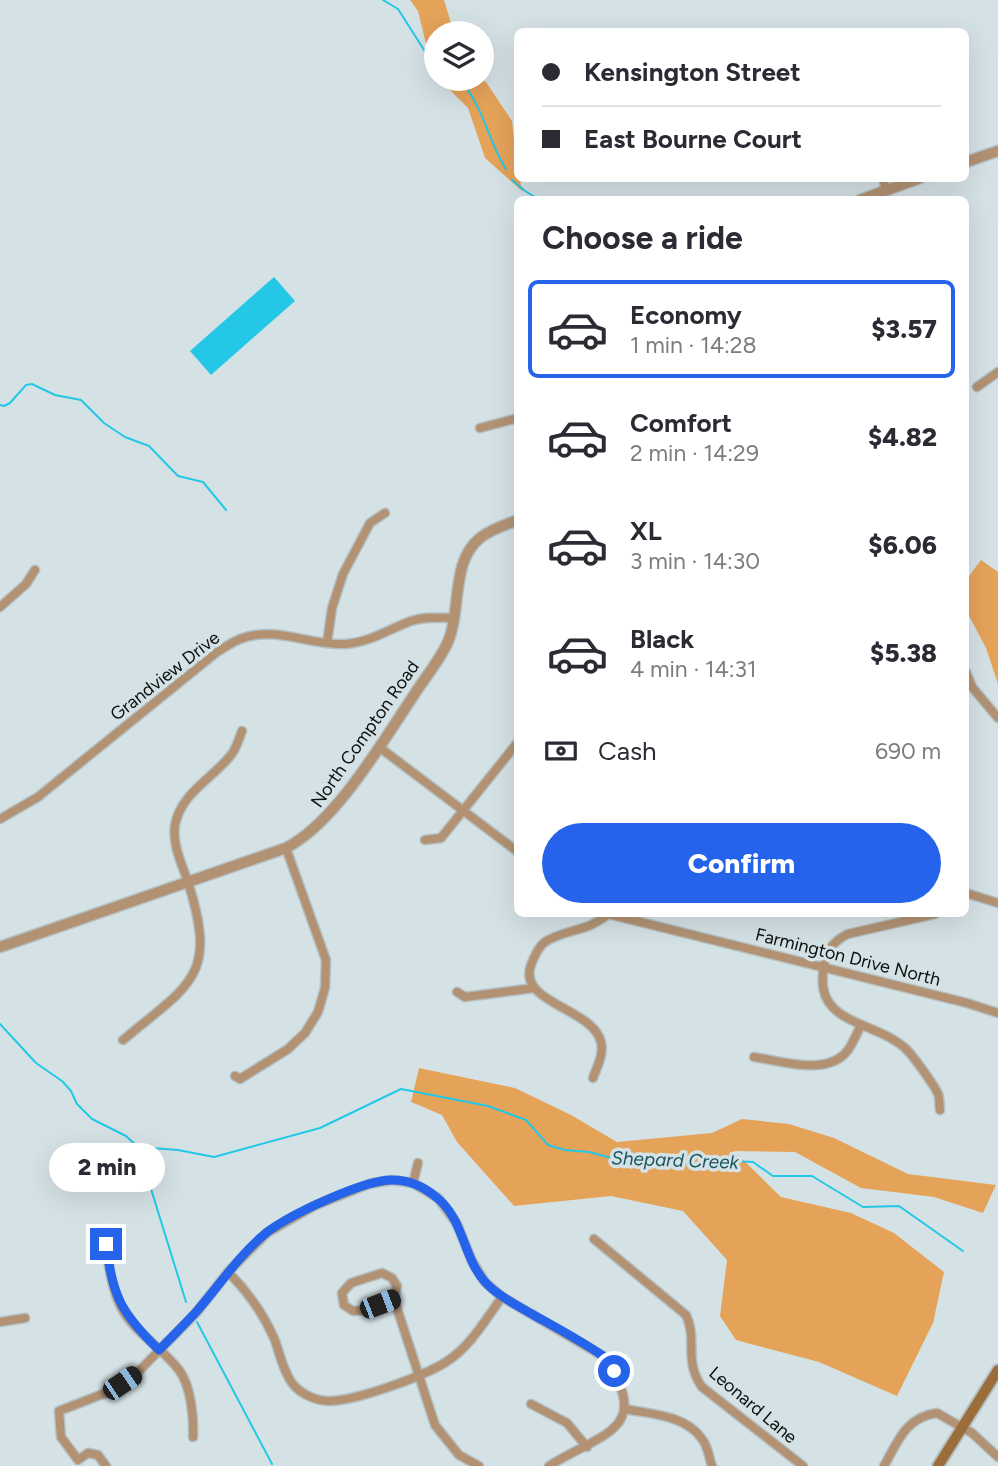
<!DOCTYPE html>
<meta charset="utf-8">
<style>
:root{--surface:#fff;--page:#f7f7f7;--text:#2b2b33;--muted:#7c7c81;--line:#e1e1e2;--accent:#2563eb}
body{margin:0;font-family:Figtree,sans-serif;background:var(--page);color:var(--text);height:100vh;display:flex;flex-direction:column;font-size:26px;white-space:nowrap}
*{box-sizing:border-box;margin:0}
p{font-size:23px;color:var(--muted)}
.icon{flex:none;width:38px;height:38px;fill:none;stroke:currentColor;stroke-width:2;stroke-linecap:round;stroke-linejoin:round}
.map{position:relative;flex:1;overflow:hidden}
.drawer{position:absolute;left:514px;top:196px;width:455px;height:721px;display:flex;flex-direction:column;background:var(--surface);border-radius:10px;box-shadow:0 7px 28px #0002}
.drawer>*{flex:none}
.top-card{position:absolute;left:514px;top:28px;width:455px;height:154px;border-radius:10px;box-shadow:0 7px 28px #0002;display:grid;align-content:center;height:154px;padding:0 28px;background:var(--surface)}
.buttons{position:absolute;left:424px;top:21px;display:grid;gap:14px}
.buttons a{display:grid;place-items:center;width:70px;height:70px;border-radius:50%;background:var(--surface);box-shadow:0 7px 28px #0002;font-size:35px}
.end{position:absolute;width:32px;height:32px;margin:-16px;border:9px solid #2563eb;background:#fff;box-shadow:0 0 0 4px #fff}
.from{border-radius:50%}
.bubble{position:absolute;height:49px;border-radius:24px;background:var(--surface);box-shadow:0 7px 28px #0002;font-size:23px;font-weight:800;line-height:49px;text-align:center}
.car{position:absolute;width:21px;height:42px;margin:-21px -10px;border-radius:9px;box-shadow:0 0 5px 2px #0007;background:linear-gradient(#222 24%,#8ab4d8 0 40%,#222 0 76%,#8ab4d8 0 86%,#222 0)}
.top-card b{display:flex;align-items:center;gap:24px;height:66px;font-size:26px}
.top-card b+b{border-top:2px solid var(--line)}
.top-card i{width:18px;height:18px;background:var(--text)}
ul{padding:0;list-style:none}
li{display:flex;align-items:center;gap:21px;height:98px;margin:0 14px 10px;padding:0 14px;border:4px solid transparent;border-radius:10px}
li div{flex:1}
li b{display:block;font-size:26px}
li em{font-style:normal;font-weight:800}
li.current{border-color:var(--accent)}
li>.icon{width:63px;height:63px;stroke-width:1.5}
h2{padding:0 28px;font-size:32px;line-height:84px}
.pay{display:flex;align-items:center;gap:18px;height:77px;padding:0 28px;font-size:26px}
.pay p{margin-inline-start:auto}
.action{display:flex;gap:14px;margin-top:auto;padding:14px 28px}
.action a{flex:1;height:80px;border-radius:42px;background:var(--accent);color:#fff;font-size:28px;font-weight:800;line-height:80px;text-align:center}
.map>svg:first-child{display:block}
.green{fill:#e5a35a}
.water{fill:#24c8e6}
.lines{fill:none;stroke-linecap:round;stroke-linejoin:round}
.stream{stroke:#24c8e6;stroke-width:2}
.minor-casing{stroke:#b5c0c3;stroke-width:11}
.tertiary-casing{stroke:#b5c0c3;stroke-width:13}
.secondary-casing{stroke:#b5c0c3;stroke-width:14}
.minor{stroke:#b29273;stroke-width:8}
.tertiary{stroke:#b29273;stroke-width:10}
.secondary{stroke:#9a6d3b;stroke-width:10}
.route{stroke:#2563eb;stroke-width:9}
.labels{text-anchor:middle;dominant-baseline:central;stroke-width:7;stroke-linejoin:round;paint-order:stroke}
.street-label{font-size:18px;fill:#0c1011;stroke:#d5e2e5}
.water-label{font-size:19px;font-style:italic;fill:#175561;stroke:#d5e2e5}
</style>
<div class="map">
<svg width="998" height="1466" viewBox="0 0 998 1466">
<rect width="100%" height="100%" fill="#d5e2e5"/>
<!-- green -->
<g class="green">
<path d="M410,0H444L454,33H436V75L433,72L418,11Z"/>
<path d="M439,79H481L486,82L512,121L518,178L520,179L522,191L485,158L468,108Z"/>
<path d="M981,560L998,572V684L986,648L966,610L969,576Z"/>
<path d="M419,1068L515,1088L571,1115L617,1142L712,1133L742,1119L789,1124L834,1138L908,1174L996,1185L983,1213L934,1197L861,1188L795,1152L734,1151L781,1197L851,1213L894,1233L944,1272L933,1323L897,1396L819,1362L736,1340L720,1316L727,1260L683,1211L611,1196L514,1206L457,1142L442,1115L411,1102Z"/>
</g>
<!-- water -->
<path class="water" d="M274,277L295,301L211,375L190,351Z"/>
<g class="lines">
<!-- stream -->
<g class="stream">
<path d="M383,0L398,9L426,53"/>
<path d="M431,57L436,61"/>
<path d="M458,79C482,101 488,141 506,169"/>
<path d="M512,180L525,191L540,200"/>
<path d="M0,405L4,406L10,403L26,385L32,384L55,395L81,400L104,423L125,437L149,446L178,476L203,482L226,510"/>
<path d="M0,1024L36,1063L62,1081L71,1091L77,1104L92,1119L126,1136L138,1147L186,1302"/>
<path d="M138,1147L178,1150L214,1157L320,1128L401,1089L488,1106L526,1120L548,1145L565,1150L589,1152L623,1161L679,1164L731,1161L753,1162L773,1176H812L863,1207L899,1206L963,1251"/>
<path d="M197,1322L272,1464"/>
</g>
<!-- minor casing -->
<g class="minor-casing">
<g id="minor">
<path d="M883,178L886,190"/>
<path d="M977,387L998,372"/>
<path d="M480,428L518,418"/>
<path d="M0,607L26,584L35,570"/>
<path d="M327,643L332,608L343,574L370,523L385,513"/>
<path d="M966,672L972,687L998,718"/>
<path d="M379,747L518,852"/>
<path d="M0,819L38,797L217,652C224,648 232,642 240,639C276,625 309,646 346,644C371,642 389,629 411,621C425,616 440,618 454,618"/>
<path d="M425,840L441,838L518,742"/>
<path d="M966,893L998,903"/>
<path d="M608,914L967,1003L998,1013"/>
<path d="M935,914L848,934C832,942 827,950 824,967C812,1026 877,1020 907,1050C913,1056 935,1086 938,1094C940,1098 939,1105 940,1110"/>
<path d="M457,992L465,997L534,988"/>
<path d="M123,1040C191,983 218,977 188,882C182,864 172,845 175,825C181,793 212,779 231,755C236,749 239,739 242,731"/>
<path d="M754,1057C781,1061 828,1077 848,1050C853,1043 857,1033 861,1025"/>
<path d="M235,1076L240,1079L288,1049L305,1033L318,1012L325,988L326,960L286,848"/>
<path d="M593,1078C597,1067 604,1054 601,1042C593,1008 517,1003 531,965C534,957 538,947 545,942C558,933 577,931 591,925C597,922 603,918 609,914"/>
<path d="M413,1183L418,1163"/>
<path d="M594,1239L686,1315C698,1340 683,1360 702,1387L803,1466"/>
<path d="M106,1244C109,1266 111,1287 121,1307C134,1333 162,1347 179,1370C191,1386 194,1418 193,1437"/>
<path d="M228,1272C247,1291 263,1313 274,1338C280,1353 282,1369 292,1383C300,1394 316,1401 330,1401C358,1400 422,1377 446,1362C470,1347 486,1319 502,1297"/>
<path d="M394,1299L365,1310L353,1311L344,1305L342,1293L351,1283L382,1273L392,1278L397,1286L394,1299L435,1425L459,1455L479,1466"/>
<path d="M0,1322L25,1318"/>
<path d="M531,1404L567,1423L587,1447"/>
<path d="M625,1409C651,1414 686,1415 702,1439C708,1446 709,1458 712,1466"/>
<path d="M106,1466L98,1455L88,1453L78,1460L61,1437L59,1411L108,1392L136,1374L196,1313L228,1272L267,1233L314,1206L369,1184L392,1180L413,1183L438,1198L457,1224L472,1261L485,1282L502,1297L603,1356C656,1431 600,1433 549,1466"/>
<path d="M884,1466C898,1441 906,1417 937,1413L972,1433L998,1457"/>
</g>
</g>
<!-- tertiary casing -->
<g class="tertiary-casing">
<g id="tertiary">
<path d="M966,162L998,151"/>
<path d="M860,200L920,178"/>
<path d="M0,947L286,848C335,823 381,744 412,698C423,680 438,663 447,644C462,612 450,562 480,538C491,529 505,525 518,520"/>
</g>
</g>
<!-- secondary casing -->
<g class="secondary-casing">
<path id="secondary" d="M938,1466L998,1370"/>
</g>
<!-- minor -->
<use href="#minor" class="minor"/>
<!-- tertiary -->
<use href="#tertiary" class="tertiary"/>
<!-- secondary -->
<use href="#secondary" class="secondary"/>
</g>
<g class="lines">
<!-- route -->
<path class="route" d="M106,1244C112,1296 122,1314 159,1350C171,1338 184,1325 196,1312C219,1286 239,1255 266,1233C289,1215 365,1179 393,1180C409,1180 424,1187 436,1197C464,1218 463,1259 486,1283C498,1296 515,1304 530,1313C555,1327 580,1340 603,1356L614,1371"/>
</g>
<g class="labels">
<!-- street labels -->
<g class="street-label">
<text transform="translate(165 676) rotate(-38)">Grandview Drive</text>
<text transform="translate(365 734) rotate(-55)">North Compton Road</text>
<text transform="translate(848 957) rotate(14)">Farmington Drive North</text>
<text transform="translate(753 1405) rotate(40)">Leonard Lane</text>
</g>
<!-- water labels -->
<g class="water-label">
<text transform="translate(675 1160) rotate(2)">Shepard Creek</text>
</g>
</g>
</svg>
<div class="buttons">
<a><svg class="icon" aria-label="layers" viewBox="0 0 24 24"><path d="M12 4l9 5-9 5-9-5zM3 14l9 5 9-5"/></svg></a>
</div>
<i class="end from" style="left:614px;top:1371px"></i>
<i class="end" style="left:106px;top:1244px"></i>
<div class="bubble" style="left:49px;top:1143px;width:116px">2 min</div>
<i class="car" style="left:380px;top:1304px;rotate:69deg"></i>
<i class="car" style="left:122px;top:1383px;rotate:56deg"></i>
<div class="top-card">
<b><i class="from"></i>Kensington Street</b>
<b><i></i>East Bourne Court</b>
</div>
<section class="drawer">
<h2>Choose a ride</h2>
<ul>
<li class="current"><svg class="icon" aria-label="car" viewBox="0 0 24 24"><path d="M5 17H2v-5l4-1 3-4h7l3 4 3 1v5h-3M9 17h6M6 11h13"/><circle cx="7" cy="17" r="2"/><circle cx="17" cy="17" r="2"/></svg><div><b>Economy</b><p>1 min · 14:28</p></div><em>$3.57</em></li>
<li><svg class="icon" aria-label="car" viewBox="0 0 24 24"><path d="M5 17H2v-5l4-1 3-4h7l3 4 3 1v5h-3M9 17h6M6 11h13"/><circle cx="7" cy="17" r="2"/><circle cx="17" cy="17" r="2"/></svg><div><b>Comfort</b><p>2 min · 14:29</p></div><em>$4.82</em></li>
<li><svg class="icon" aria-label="car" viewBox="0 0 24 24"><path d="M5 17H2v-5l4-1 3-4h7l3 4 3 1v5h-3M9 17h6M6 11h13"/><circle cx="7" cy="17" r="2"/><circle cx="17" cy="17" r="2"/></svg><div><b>XL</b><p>3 min · 14:30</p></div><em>$6.06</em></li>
<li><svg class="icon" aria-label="car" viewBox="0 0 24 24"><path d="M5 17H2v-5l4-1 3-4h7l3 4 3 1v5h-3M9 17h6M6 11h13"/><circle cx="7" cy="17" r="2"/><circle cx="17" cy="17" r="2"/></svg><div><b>Black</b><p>4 min · 14:31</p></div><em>$5.38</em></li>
</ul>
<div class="pay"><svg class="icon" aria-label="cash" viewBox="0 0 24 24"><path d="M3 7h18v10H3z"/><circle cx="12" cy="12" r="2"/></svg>Cash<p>690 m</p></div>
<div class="action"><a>Confirm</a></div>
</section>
</div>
